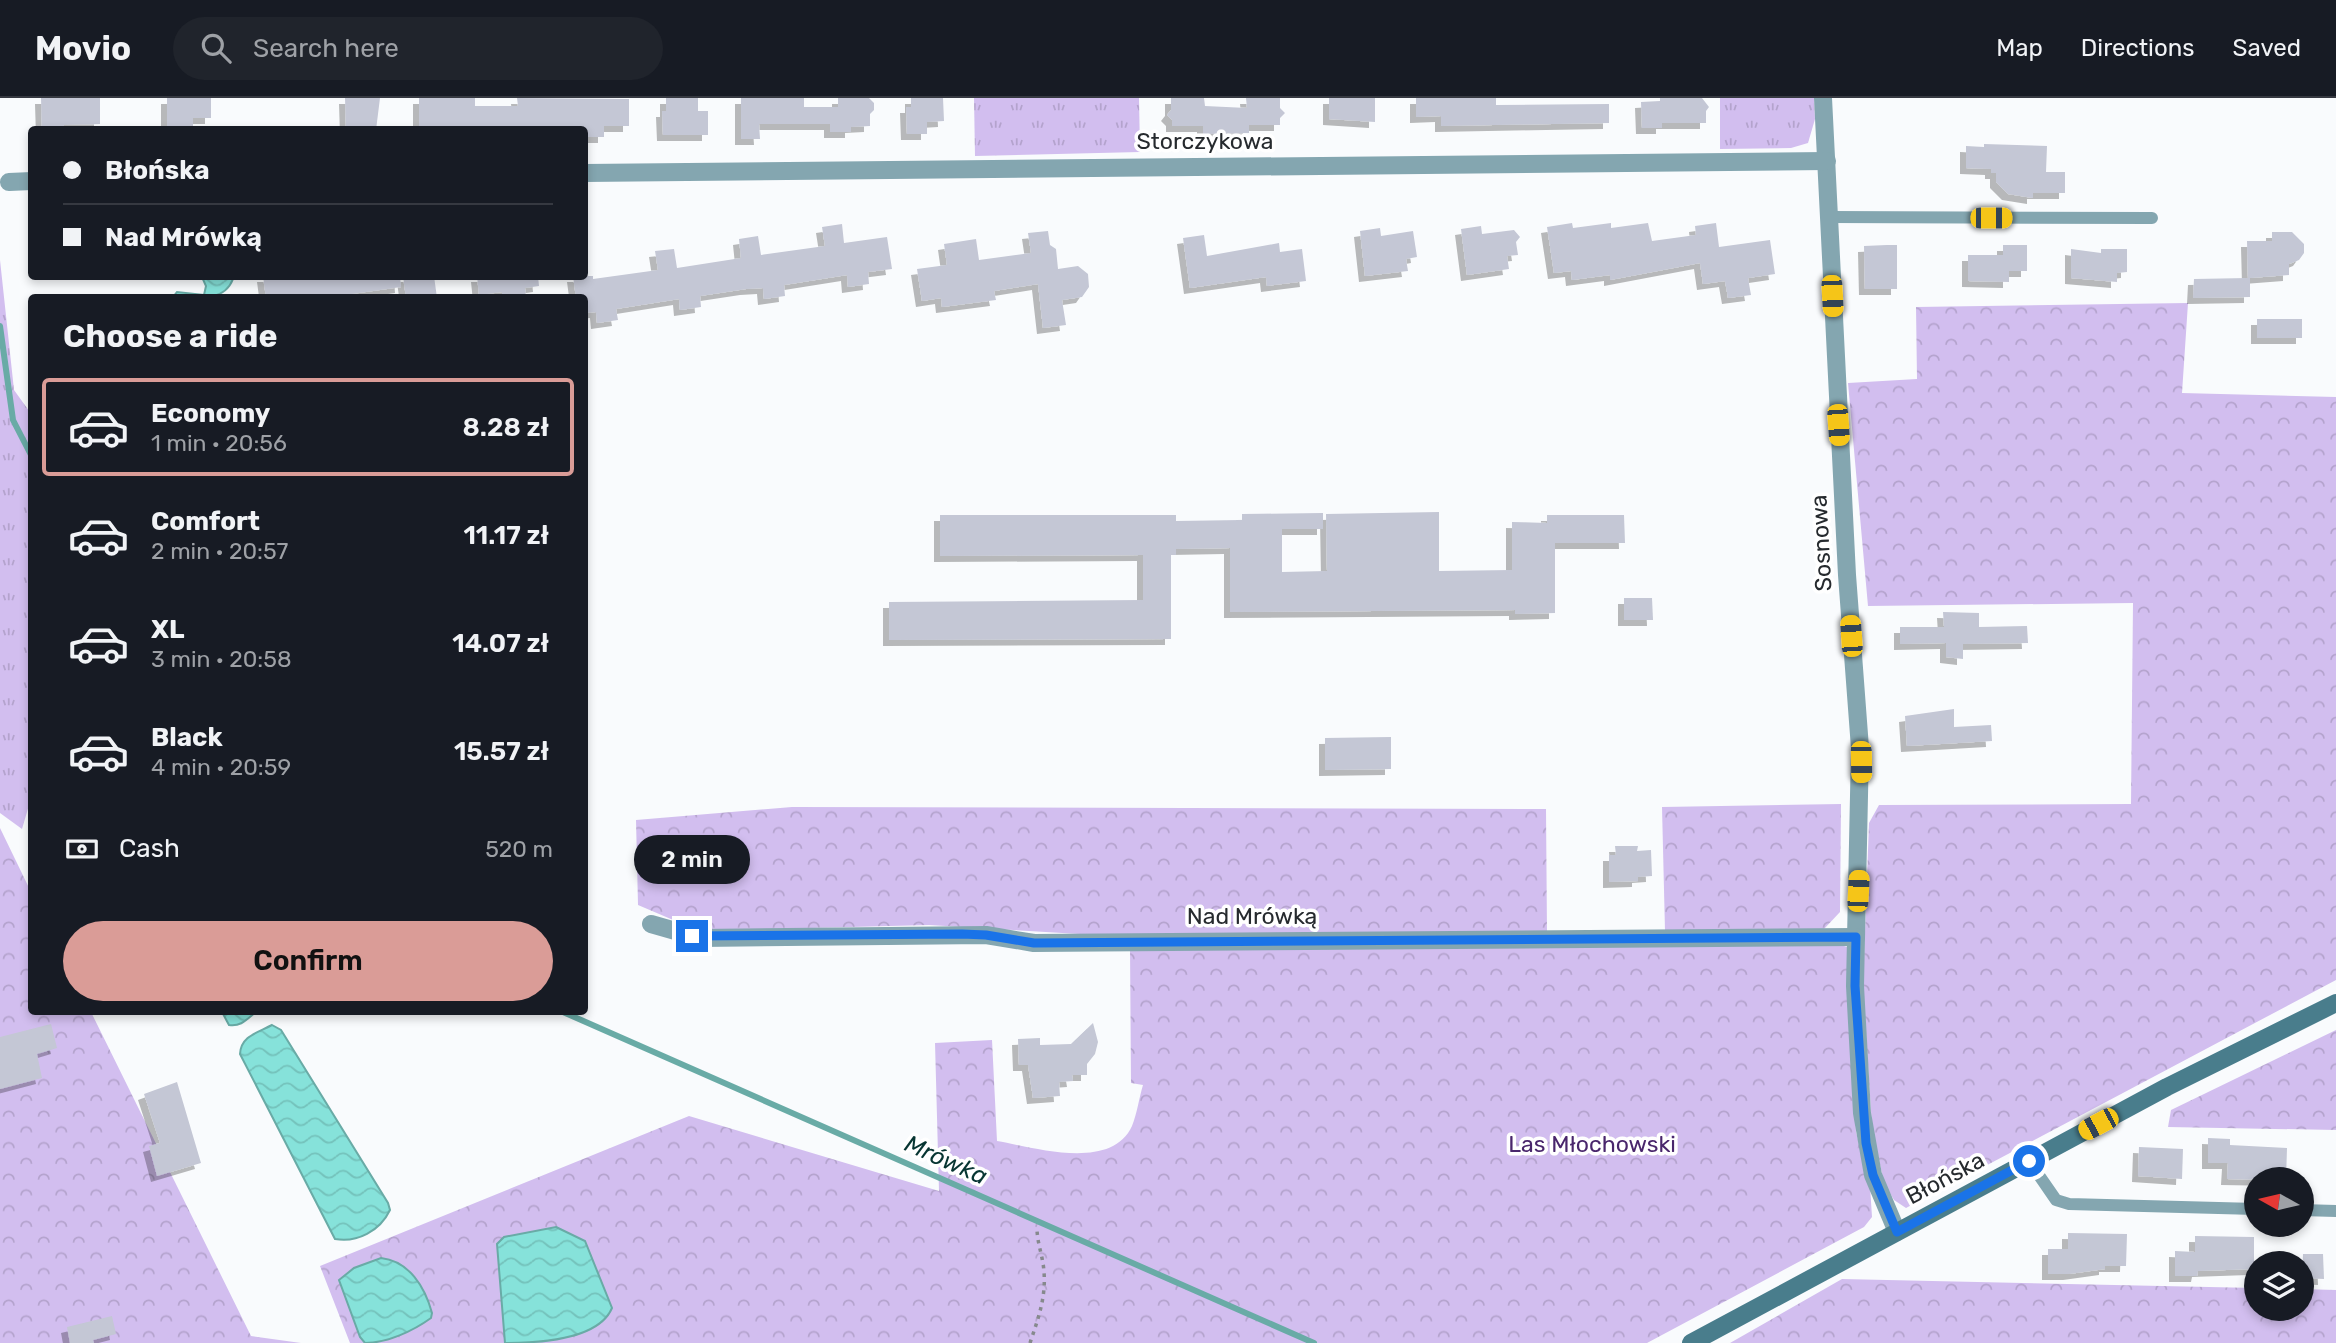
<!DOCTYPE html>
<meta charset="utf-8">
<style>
:root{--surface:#171b24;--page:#20242c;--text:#f1f3f6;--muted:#9ea1a6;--line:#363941;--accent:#da9c97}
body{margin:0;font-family:Rubik,sans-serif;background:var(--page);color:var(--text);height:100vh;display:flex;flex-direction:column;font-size:26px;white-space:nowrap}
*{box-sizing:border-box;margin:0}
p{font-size:23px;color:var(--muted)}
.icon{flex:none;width:38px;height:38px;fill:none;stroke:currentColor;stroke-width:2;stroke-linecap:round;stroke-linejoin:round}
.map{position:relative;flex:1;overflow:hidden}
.sheet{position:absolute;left:28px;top:196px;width:560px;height:721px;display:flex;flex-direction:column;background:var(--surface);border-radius:7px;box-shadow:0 4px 10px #0003}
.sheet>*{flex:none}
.hud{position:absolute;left:28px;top:28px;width:560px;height:154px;border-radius:7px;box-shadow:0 4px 10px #0003;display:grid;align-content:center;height:154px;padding:0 35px;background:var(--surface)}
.needle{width:46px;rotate:278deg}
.tools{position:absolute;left:2244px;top:1069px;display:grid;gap:14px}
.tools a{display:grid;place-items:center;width:70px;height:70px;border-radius:50%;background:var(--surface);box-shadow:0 4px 10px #0003;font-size:35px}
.end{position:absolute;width:32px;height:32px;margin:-16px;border:9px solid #1a73e8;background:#fff;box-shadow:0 0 0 4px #fff}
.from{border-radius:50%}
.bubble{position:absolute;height:49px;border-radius:24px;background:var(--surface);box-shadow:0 4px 10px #0003;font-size:23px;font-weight:600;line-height:49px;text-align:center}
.car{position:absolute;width:21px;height:42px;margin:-21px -10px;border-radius:9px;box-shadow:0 0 5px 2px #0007;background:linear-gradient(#f5c518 24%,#345 0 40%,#f5c518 0 76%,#345 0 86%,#f5c518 0)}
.hud b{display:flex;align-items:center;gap:24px;height:66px;font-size:26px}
.hud b+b{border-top:2px solid var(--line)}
.hud i{width:18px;height:18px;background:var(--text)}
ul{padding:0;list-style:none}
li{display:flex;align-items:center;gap:21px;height:98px;margin:0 14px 10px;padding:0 21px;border:4px solid transparent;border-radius:7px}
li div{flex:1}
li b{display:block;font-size:26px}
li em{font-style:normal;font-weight:600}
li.active{border-color:var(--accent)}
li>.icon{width:63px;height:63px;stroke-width:1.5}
h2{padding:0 35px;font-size:32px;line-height:84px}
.pay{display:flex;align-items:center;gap:18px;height:77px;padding:0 35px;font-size:26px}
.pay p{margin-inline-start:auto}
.cta{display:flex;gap:14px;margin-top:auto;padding:14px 35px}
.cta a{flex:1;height:80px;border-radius:42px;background:var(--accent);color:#111;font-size:28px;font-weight:600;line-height:80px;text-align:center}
header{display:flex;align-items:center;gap:42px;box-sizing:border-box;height:98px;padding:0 35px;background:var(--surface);border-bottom:2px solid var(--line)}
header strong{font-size:33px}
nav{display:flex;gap:38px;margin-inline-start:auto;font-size:24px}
.search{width:490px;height:63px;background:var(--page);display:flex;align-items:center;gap:18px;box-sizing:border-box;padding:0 24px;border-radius:38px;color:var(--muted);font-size:26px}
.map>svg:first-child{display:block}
.grass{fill:url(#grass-tufts)}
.forest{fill:url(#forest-crowns)}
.water{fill:url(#water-waves);stroke:#69aba6;stroke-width:2}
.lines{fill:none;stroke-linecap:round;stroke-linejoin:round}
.stream{stroke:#69aba6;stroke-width:6}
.building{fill:#c4c7d5;filter:url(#shadow)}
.path{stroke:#86898d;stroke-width:3.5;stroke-dasharray:3.5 5;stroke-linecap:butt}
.service{stroke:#84a6b0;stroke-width:12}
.minor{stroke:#84a6b0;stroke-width:18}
.secondary{stroke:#497d8c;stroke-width:18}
.route{stroke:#1a73e8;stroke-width:9}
.labels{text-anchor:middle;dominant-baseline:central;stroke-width:7;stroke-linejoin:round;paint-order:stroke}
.street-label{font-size:23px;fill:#262a2e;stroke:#fff}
.park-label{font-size:23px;fill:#49266c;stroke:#fff}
.water-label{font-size:24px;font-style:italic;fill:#073532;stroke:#fff}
</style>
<header>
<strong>Movio</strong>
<div class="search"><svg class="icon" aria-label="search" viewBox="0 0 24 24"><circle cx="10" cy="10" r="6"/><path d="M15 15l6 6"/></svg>Search here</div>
<nav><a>Map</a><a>Directions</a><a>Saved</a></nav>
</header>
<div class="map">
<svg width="2336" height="1245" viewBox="0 0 2336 1245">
<defs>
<pattern id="grass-tufts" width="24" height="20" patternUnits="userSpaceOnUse" patternTransform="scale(1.75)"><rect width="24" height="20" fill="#d2beef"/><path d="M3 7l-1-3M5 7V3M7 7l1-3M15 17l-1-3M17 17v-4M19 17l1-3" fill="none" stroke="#b4a3cd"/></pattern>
<pattern id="forest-crowns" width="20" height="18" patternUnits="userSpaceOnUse" patternTransform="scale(1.75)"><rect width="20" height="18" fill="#d2beef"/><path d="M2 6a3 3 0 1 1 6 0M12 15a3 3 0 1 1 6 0" fill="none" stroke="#b4a3cd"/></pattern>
<pattern id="water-waves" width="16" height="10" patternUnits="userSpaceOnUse" patternTransform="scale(1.75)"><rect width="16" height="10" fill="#86e2da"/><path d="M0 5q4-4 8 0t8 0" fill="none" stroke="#74c2bb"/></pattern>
<filter id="shadow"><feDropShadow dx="-6" dy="6" stdDeviation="0" flood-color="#0004"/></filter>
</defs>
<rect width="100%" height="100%" fill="#f9fbfd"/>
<!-- grass -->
<g class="grass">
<path d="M974,0H1139L1140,54L975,58Z"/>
<path d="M1720,0H1814L1815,21L1808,45L1791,50L1720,51Z"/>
<path d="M0,162L14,292L32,317V697L22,731L0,715Z"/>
</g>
<!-- forest -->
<g class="forest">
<path d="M2188,205L2182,295L2336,299V882L1906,1110L1894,1102L1884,1085L1872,1029L1863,888L1869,725L1879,707L2131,706L2133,505L1868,508L1848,285L1917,281L1916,209Z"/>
<path d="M1841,706L1840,814L1824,831L1665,833L1662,709Z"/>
<path d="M792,709L1546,711L1547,836L1130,839L929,827L699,833L638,807L636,722Z"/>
<path d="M0,730L31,794L32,914H91L251,1238L301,1245H0Z"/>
<path d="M1826,842L1847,849L1856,1034L1870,1088L1872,1119L1864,1129L1647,1245H350L320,1168L689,1018L939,1093L935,945L992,942L997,1043C1033,1049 1111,1074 1132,1028C1137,1016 1139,1000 1143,987L1131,985L1130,849Z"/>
<path d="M2336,932V1032L2168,1029L2171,1012Z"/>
<path d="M1842,1181L2256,1190V1211H2301V1191L2336,1192V1245H1730Z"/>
</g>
<!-- water -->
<g class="water">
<path d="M202,179L233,181C224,205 195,200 173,199L177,194L204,197L206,188Z"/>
<path d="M222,914H256C247,921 241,929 229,927Z"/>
<path d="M272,927L281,932L388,1105L390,1112C380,1133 357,1145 335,1141L240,956C241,938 257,935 272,927Z"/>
<path d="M556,1129L585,1143L612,1210C598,1243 536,1245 505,1245L497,1146L504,1139Z"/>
<path d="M381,1160C409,1163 425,1189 432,1215L431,1220C413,1233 387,1245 365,1245L360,1239L339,1182L354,1170Z"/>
</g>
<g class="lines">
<!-- stream -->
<g class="stream">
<path d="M0,228L13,322L32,359"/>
<path d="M563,914L1314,1245"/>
</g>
</g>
<!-- building -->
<g class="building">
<path d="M41,0H100V26L64,27V32H42Z"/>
<path d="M167,0H211V20H193V32H167Z"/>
<path d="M345,0H380L376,32H346Z"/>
<path d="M419,0H475V8H518L517,0L629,1V28H604V39H584V32H419Z"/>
<path d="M666,0H698V13H708V37H663L662,13H666Z"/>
<path d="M741,0H804V9H838V0H869L874,5V12L870,16V28L851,29V34H830V26H759L760,41H741Z"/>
<path d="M911,0H943L944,23L927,24V36H907L906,9H911Z"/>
<path d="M1171,0H1204L1205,8L1247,10L1246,0H1280V10L1285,15L1280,20V27H1249V35L1203,36V28H1172V22L1167,17L1171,12Z"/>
<path d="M1329,0H1375V24L1329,21Z"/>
<path d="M1416,0H1496V7L1609,6V25L1441,28V18L1416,19Z"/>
<path d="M1660,0H1702L1709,9L1706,13V25H1662V30H1642L1641,4L1660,3Z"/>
<path d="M1984,46L2047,48L2046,74H2065V95H2033V100L2008,96L1996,84V75H1991V71L1966,70V48L1984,49Z"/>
<path d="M1572,125L1573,130L1611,125V130L1648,125L1652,143L1696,137L1695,128L1716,125L1719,149L1770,142L1775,176L1748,180L1751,197L1728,200L1725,183L1703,186L1700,165L1610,182V177L1572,182L1571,173L1554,175L1547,129Z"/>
<path d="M842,126L844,145L887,139L892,171L868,174L869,186L848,189L847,177L784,187L785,198L764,201L763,190L746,191L700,198L701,209L680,212L679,201L616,211L618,222L597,225L596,214L584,215V200H576L573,178H593V181L658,172L655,153L674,151L677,170L741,160L739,141L758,138L761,157L825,148L822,129Z"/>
<path d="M1481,128L1482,136L1514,132L1520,139L1516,144L1518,157L1507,158L1509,171L1467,177L1461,131Z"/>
<path d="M1380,130L1381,138L1413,133L1417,159L1406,161L1408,173L1365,178L1360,133Z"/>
<path d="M1048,133L1050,147L1056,151L1058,171L1078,168L1088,176L1089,189L1082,199L1062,202L1066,227L1043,230L1038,186L994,193L996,202L942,209L941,200L922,203L917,171L947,167L944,146L976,141L979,162L1031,155L1028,135Z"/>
<path d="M2272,134H2292L2304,146V155L2299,162L2289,166V177L2250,180V199L2193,200L2194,181L2248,180L2247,143H2272Z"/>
<path d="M1204,137L1207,158L1279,145L1280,154L1302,151L1306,183L1267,188L1266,179L1190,190L1183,140Z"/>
<path d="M1887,147H1897V191H1865L1864,148Z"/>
<path d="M2003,147H2027V173H2009V184L1968,183V157H2003Z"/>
<path d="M2071,151L2101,155V151H2127V174L2117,175V184L2071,180Z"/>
<path d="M263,178H400L401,189L323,200H266Z"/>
<path d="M403,178H434L437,200H406Z"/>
<path d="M477,178H538L539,188L525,190L526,200H502V194L479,197Z"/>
<rect x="2257" y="221" width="45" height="19"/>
<path d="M1439,414V473L1512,472V424L1547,425V417H1624L1625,445H1555V515L1515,516V512L1230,514V450L1176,451V457H1171V541L889,542V504L1143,502V457L940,458V417H1176V423L1242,422V416L1323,415V431H1282V474L1327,473L1326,416Z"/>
<path d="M1624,500H1652L1653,522H1624Z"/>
<path d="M1943,514L1979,515V529L2027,528L2028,545L1963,546V561L1946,559V545L1900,546V529H1944Z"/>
<path d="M1954,611V629L1991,627L1992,643L1907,648L1905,618Z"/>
<path d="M1391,639V671L1325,672V640Z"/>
<path d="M1615,748H1638L1637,753L1651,752L1652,778L1638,779V783L1609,784V757H1616Z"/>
<path d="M1093,925L1098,944L1095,956L1087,966V977H1072L1073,983L1059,984L1060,998L1033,1000L1028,967H1019L1018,941L1040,940V947L1071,946Z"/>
<path d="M51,926L57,950L37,956L42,980L0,991V939Z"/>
<path d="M177,984L201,1065L157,1078L149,1048L160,1045L144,996Z"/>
<path d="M2208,1040L2230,1041V1047L2287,1050L2286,1082L2227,1081L2228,1065H2208Z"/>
<path d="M2139,1049L2183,1051L2182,1081L2138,1078Z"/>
<path d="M2068,1135L2127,1136L2126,1168H2105V1171L2069,1176H2048V1151H2068Z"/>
<path d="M2195,1138L2254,1139V1171L2198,1173L2197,1178H2175V1153L2195,1154Z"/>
<path d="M2303,1156H2323L2324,1181L2302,1180Z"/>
<path d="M112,1218L116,1236L93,1242L94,1245H70L67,1229Z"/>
</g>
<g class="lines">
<!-- path -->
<path class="path" d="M1030,1245C1038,1221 1046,1200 1044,1174C1043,1158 1037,1145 1037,1130"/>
<!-- service -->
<g class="service">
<path d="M1829,119L2152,120"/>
<path d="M2029,1063L2056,1102L2069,1106L2256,1111"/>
<path d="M2301,1112L2336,1113"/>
</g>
<!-- minor -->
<g class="minor">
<path d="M1823,0L1847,477L1860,650L1855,888L1862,1015L1873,1077L1897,1134"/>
<path d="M584,75L1827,63"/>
<path d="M9,84L32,83"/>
<path d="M651,826L700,840L986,837L1034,845L1856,839"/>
</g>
<!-- secondary -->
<path class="secondary" d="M1691,1245L2167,989L2336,905"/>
</g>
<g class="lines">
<!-- route -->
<path class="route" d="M692,838L962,836L986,837L1034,845L1856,839L1855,888L1866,1045L1873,1077L1897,1134L2029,1063"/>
</g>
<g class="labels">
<!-- street labels -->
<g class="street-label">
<text x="1205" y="43">Storczykowa</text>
<text transform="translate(1821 445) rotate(-93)">Sosnowa</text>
<text x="1252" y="818">Nad Mrówką</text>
<text transform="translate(1945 1080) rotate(-28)">Błońska</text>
</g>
<!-- park labels -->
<g class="park-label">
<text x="1592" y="1046">Las Młochowski</text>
</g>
<!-- water labels -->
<g class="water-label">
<text transform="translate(946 1062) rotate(24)">Mrówka</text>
</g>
</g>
</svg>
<div class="tools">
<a><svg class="needle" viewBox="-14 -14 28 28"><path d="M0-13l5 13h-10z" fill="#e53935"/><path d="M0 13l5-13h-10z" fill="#9ea1a6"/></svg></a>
<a><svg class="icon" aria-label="layers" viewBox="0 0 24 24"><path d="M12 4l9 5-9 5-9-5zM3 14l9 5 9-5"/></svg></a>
</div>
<i class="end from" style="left:2029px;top:1063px"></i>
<i class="end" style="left:692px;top:838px"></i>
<div class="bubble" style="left:634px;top:737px;width:116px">2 min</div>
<i class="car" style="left:1991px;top:120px;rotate:90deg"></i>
<i class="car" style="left:1832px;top:198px;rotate:177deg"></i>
<i class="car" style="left:1838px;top:327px;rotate:176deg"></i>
<i class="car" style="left:1851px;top:538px;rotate:356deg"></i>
<i class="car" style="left:1861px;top:664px;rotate:179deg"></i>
<i class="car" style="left:1858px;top:793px;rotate:3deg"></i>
<i class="car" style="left:2098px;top:1026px;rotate:242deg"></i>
<div class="hud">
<b><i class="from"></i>Błońska</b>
<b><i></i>Nad Mrówką</b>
</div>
<section class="sheet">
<h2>Choose a ride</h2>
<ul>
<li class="active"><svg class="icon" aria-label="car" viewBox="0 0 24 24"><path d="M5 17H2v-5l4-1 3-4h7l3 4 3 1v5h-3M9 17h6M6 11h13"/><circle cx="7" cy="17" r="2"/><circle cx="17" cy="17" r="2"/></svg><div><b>Economy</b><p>1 min · 20:56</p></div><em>8.28 zł</em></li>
<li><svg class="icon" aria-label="car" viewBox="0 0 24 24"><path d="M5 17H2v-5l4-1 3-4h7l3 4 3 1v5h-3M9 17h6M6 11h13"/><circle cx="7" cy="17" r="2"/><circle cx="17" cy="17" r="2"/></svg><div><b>Comfort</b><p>2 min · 20:57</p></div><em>11.17 zł</em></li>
<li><svg class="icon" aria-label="car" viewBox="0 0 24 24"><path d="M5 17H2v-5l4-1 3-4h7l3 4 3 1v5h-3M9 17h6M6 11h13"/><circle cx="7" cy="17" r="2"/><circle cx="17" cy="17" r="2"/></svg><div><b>XL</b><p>3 min · 20:58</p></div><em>14.07 zł</em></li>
<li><svg class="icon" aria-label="car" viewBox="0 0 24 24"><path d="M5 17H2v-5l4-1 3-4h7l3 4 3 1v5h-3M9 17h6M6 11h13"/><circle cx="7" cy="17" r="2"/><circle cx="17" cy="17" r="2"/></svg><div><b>Black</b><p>4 min · 20:59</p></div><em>15.57 zł</em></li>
</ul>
<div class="pay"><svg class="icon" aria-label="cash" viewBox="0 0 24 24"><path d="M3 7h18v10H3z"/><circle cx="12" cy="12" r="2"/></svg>Cash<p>520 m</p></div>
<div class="cta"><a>Confirm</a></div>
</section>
</div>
